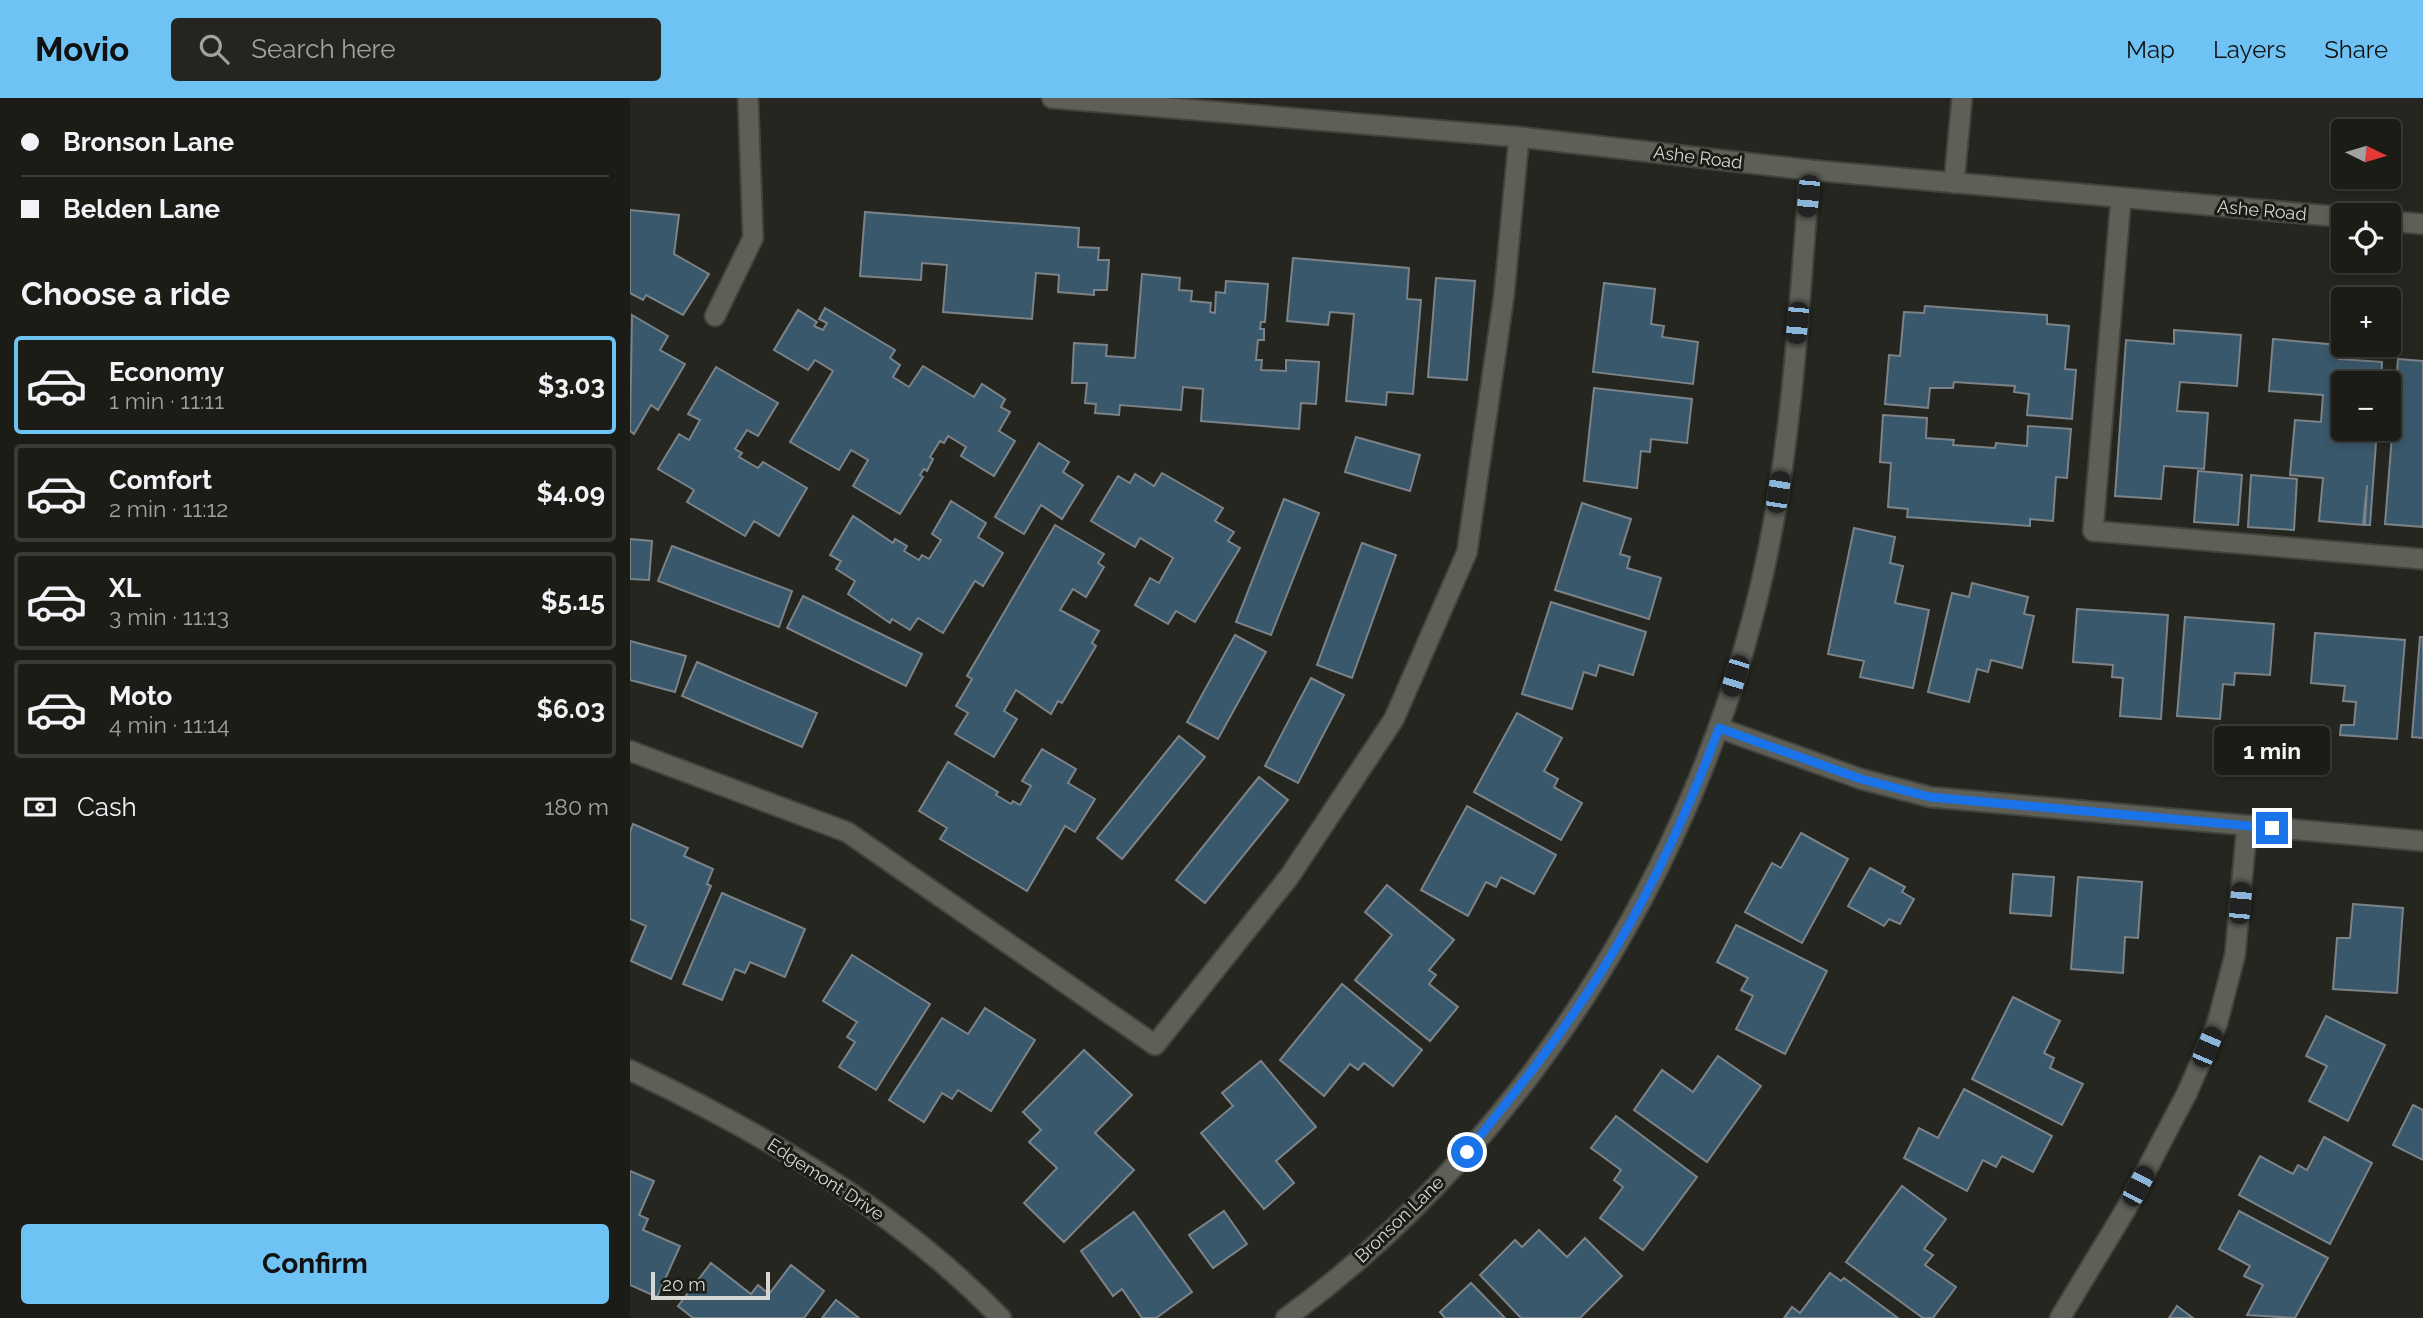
<!DOCTYPE html>
<meta charset="utf-8">
<style>
:root{--surface:#1c1c17;--page:#252520;--text:#f1f3f6;--muted:#a0a1a1;--line:#3a3a36;--accent:#6fc2f4}
body{margin:0;font-family:Raleway,sans-serif;background:var(--page);color:var(--text);height:100vh;display:flex;flex-direction:column;font-size:26px;white-space:nowrap}
*{box-sizing:border-box;margin:0}
p{font-size:23px;color:var(--muted)}
.icon{flex:none;width:38px;height:38px;fill:none;stroke:currentColor;stroke-width:2;stroke-linecap:round;stroke-linejoin:round}
.map{position:relative;flex:1;overflow:hidden}
.side{display:flex;flex-direction:column;background:var(--surface);width:630px}
.side>*{flex:none}
.banner{display:grid;align-content:center;height:154px;padding:0 21px;background:var(--surface)}
.needle{width:46px;rotate:95deg}
.buttons{position:absolute;left:1701px;top:21px;display:grid;gap:14px}
.buttons a{display:grid;place-items:center;width:70px;height:70px;border-radius:7px;background:var(--surface);box-shadow:0 4px 10px #0003,0 0 0 2px var(--line);font-size:35px}
.scale{position:absolute;left:21px;bottom:18px;width:119px;box-sizing:border-box;padding-left:7px;border:4px solid #d6d6d2;border-top:0;font-size:19px;line-height:24px;white-space:nowrap;color:#d6d6d2;-webkit-text-stroke:5px #1b1c15;paint-order:stroke}
.end{position:absolute;width:32px;height:32px;margin:-16px;border:9px solid #1a73e8;background:#fff;box-shadow:0 0 0 4px #fff}
.from{border-radius:50%}
.bubble{position:absolute;height:49px;border-radius:7px;background:var(--surface);box-shadow:0 4px 10px #0003,0 0 0 2px var(--line);font-size:23px;font-weight:700;line-height:49px;text-align:center}
.car{position:absolute;width:21px;height:42px;margin:-21px -10px;border-radius:9px;box-shadow:0 0 5px 2px #0007;background:linear-gradient(#222 24%,#8ab4d8 0 40%,#222 0 76%,#8ab4d8 0 86%,#222 0)}
.banner b{display:flex;align-items:center;gap:24px;height:66px;font-size:26px}
.banner b+b{border-top:2px solid var(--line)}
.banner i{width:18px;height:18px;background:var(--text)}
ul{padding:0;list-style:none}
li{display:flex;align-items:center;gap:21px;height:98px;margin:0 14px 10px;padding:0 7px;border:4px solid var(--line);border-radius:7px}
li div{flex:1}
li b{display:block;font-size:26px}
li em{font-style:normal;font-weight:700}
li.on{border-color:var(--accent)}
li>.icon{width:63px;height:63px;stroke-width:1.5}
h2{padding:0 21px;font-size:32px;line-height:84px}
.pay{display:flex;align-items:center;gap:18px;height:77px;padding:0 21px;font-size:26px}
.pay p{margin-inline-start:auto}
.action{display:flex;gap:14px;margin-top:auto;padding:14px 21px}
.action a{flex:1;height:80px;border-radius:7px;background:var(--accent);color:#111;font-size:28px;font-weight:700;line-height:80px;text-align:center}
header{display:flex;align-items:center;gap:42px;box-sizing:border-box;height:98px;padding:0 35px;background:var(--accent);color:#111}
header strong{font-size:33px}
nav{display:flex;gap:38px;margin-inline-start:auto;font-size:24px}
.search{width:490px;height:63px;background:var(--page);display:flex;align-items:center;gap:18px;box-sizing:border-box;padding:0 24px;border-radius:7px;color:var(--muted);font-size:26px}
main{display:flex;flex:1;min-height:0}
.map>svg:first-child{display:block}
.building{fill:#3a586b;stroke:#7b8389;stroke-width:2}
.lines{fill:none;stroke-linecap:round;stroke-linejoin:round}
.service-casing{stroke:#42433d;stroke-width:23}
.minor-casing{stroke:#42433d;stroke-width:23}
.tertiary-casing{stroke:#42433d;stroke-width:23}
.service{stroke:#5e5f57;stroke-width:19}
.minor{stroke:#5e5f57;stroke-width:19}
.tertiary{stroke:#5e5f57;stroke-width:19}
.route{stroke:#1a73e8;stroke-width:9}
.labels{text-anchor:middle;dominant-baseline:central;stroke-width:6;stroke-linejoin:round;paint-order:stroke}
.street-label{font-size:18px;fill:#d6d6d2;stroke:#1b1c15}
</style>
<header>
<strong>Movio</strong>
<div class="search"><svg class="icon" aria-label="search" viewBox="0 0 24 24"><circle cx="10" cy="10" r="6"/><path d="M15 15l6 6"/></svg>Search here</div>
<nav><a>Map</a><a>Layers</a><a>Share</a></nav>
</header>
<main>
<section class="side">
<div class="banner">
<b><i class="from"></i>Bronson Lane</b>
<b><i></i>Belden Lane</b>
</div>
<h2>Choose a ride</h2>
<ul>
<li class="on"><svg class="icon" aria-label="car" viewBox="0 0 24 24"><path d="M5 17H2v-5l4-1 3-4h7l3 4 3 1v5h-3M9 17h6M6 11h13"/><circle cx="7" cy="17" r="2"/><circle cx="17" cy="17" r="2"/></svg><div><b>Economy</b><p>1 min · 11:11</p></div><em>$3.03</em></li>
<li><svg class="icon" aria-label="car" viewBox="0 0 24 24"><path d="M5 17H2v-5l4-1 3-4h7l3 4 3 1v5h-3M9 17h6M6 11h13"/><circle cx="7" cy="17" r="2"/><circle cx="17" cy="17" r="2"/></svg><div><b>Comfort</b><p>2 min · 11:12</p></div><em>$4.09</em></li>
<li><svg class="icon" aria-label="car" viewBox="0 0 24 24"><path d="M5 17H2v-5l4-1 3-4h7l3 4 3 1v5h-3M9 17h6M6 11h13"/><circle cx="7" cy="17" r="2"/><circle cx="17" cy="17" r="2"/></svg><div><b>XL</b><p>3 min · 11:13</p></div><em>$5.15</em></li>
<li><svg class="icon" aria-label="car" viewBox="0 0 24 24"><path d="M5 17H2v-5l4-1 3-4h7l3 4 3 1v5h-3M9 17h6M6 11h13"/><circle cx="7" cy="17" r="2"/><circle cx="17" cy="17" r="2"/></svg><div><b>Moto</b><p>4 min · 11:14</p></div><em>$6.03</em></li>
</ul>
<div class="pay"><svg class="icon" aria-label="cash" viewBox="0 0 24 24"><path d="M3 7h18v10H3z"/><circle cx="12" cy="12" r="2"/></svg>Cash<p>180 m</p></div>
<div class="action"><a>Confirm</a></div>
</section>
<div class="map">
<svg width="1793" height="1220" viewBox="0 0 1793 1220">
<rect width="100%" height="100%" fill="#25261f"/>
<!-- building -->
<g class="building">
<path d="M0,112L49,117L44,156L79,176L53,217L16,197L13,202L0,195Z"/>
<path d="M235,114L449,130L448,149L469,150L468,162H479L477,192H464V197L428,194L429,177L406,175L402,221L313,214L317,167L292,165L291,182L230,178Z"/>
<path d="M663,160L779,170L777,201L791,202L783,296L757,294L756,307L716,303L724,216L700,214L698,227L657,223Z"/>
<path d="M512,176L550,180L549,192L562,193L561,203L581,205L580,214L585,215L586,194L595,195L596,183L638,186L635,224H631L630,231H634V242H628L626,262H632L631,272L656,273V262L689,264L686,306L671,305L669,331L571,323L573,291L553,289L551,312L490,307L489,317L465,315L466,306L455,305L457,285H442L444,245L477,247L476,258L505,260Z"/>
<path d="M806,180L845,183L837,282L798,279Z"/>
<path d="M974,185L1025,191L1021,226L1034,228L1032,239L1068,244L1063,286L963,274Z"/>
<path d="M1295,208L1417,217V226L1439,228L1435,271L1446,272L1442,321L1397,317L1399,296L1384,294L1385,288L1324,284L1323,290H1300L1298,310L1255,306L1259,257L1270,258L1274,214L1294,215Z"/>
<path d="M195,210L265,252L260,260L270,267L263,279L279,289L293,268L344,299L352,286L375,301L371,309L380,314L369,333L385,343L364,378L331,358L336,349L318,338L314,345L310,343L300,359L303,361L297,373L294,371L290,377L293,379L270,416L223,388L238,362L221,352L209,372L160,344L203,273L185,262L178,272L144,252L168,212L187,224L184,228L193,232L197,225L189,221Z"/>
<path d="M2,217L38,238L30,252L55,266L28,312L21,307L4,336L0,333Z"/>
<path d="M1544,232L1611,237L1607,288L1550,284L1547,313L1578,315L1574,371L1534,368L1531,401L1485,398L1496,242L1544,246Z"/>
<path d="M1643,241L1709,247V261L1752,264L1751,285H1713V331H1747L1740,427H1735L1737,387L1733,427L1689,423L1693,380L1660,377L1665,322L1691,324L1693,297L1639,293Z"/>
<path d="M1768,261L1793,263V429L1755,426Z"/>
<path d="M86,269L148,305L128,338L117,332L105,351L112,355L109,359L128,370L133,364L177,390L149,438L124,423L115,438L57,404L64,392L28,371L49,336L59,342L70,322L58,316Z"/>
<path d="M964,290L1062,301L1057,345L1021,341L1020,354L1011,353L1007,390L954,383Z"/>
<path d="M1253,317L1297,320L1296,340L1324,342L1323,347L1365,350L1366,345L1397,348L1398,328L1441,331L1437,380L1426,379L1423,423L1400,421V428L1277,419L1278,411L1258,409L1261,365L1250,364Z"/>
<path d="M726,339L790,357L780,393L715,374Z"/>
<path d="M409,345L439,364L433,374L453,387L432,421L411,407L394,436L365,419Z"/>
<path d="M1568,373L1612,377L1608,427L1564,424Z"/>
<path d="M532,375L593,410L585,423L604,434L598,443L610,450L565,524L546,513L538,526L505,507L520,480L529,485L543,460L510,440L505,449L461,423L488,378L500,385L505,376L524,388Z"/>
<path d="M1621,377L1667,381L1664,432L1618,429Z"/>
<path d="M654,401L689,415L641,537L606,524Z"/>
<path d="M321,403L356,425L348,439L373,455L353,488L345,483L313,535L288,520L280,532L262,521L260,525L218,496L225,483L206,471L211,463L200,457L223,418L263,445L265,441L277,448L274,453L289,462L292,457L299,461L311,442L302,436Z"/>
<path d="M952,405L1001,421L990,456L1000,459L997,470L1031,480L1019,521L925,492Z"/>
<path d="M425,427L474,456L468,465L474,469L456,499L443,491L430,512L469,533L462,545L466,548L432,605L428,603L421,616L386,592L374,613L387,621L364,659L325,636L338,615L326,608L342,581L337,578Z"/>
<path d="M1224,430L1265,439L1260,465L1273,468L1265,505L1299,512L1283,590L1230,579L1234,563L1198,556Z"/>
<path d="M0,441L22,443L19,482L0,481Z"/>
<path d="M732,445L766,457L722,580L687,567Z"/>
<path d="M42,448L162,493L149,529L28,483Z"/>
<path d="M1342,485L1398,499L1394,516L1404,518L1392,570L1361,562L1358,574L1347,571L1339,604L1298,594L1322,495L1339,499Z"/>
<path d="M173,498L292,556L276,588L157,530Z"/>
<path d="M921,504L1016,534L1003,577L969,567L966,578L954,574L942,611L892,596Z"/>
<path d="M1447,511L1538,517L1531,621L1490,618L1493,580L1482,579L1483,567L1443,564Z"/>
<path d="M1555,519L1644,526L1640,577L1605,575L1604,587L1593,586L1590,621L1547,618Z"/>
<path d="M1685,535L1775,542L1767,641L1710,637L1711,627H1724L1726,604L1713,603L1715,588L1681,585Z"/>
<path d="M605,537L636,554L588,641L557,624Z"/>
<path d="M1790,539H1793V640L1782,639Z"/>
<path d="M0,543L56,558L45,594L0,582Z"/>
<path d="M67,564L187,615L172,649L52,598Z"/>
<path d="M681,580L714,597L668,685L635,668Z"/>
<path d="M887,615L932,640L914,673L928,681L924,689L952,705L931,742L844,694Z"/>
<path d="M549,638L575,659L492,761L467,740Z"/>
<path d="M412,651L446,671L438,685L465,701L445,734L435,728L397,793L310,741L317,730L289,713L318,664L368,694L366,697L381,706L383,703L390,707L401,688L392,683Z"/>
<path d="M629,679L658,702L575,805L546,782Z"/>
<path d="M837,708L926,757L904,796L871,779L866,789L856,784L838,818L791,792Z"/>
<path d="M3,726L58,750L54,758L83,771L77,786L81,788L41,881L1,863L16,828L0,821V734Z"/>
<path d="M1171,735L1218,761L1172,845L1115,814L1142,765L1151,770Z"/>
<path d="M1240,770L1275,789L1272,794L1284,801L1270,826L1259,821L1254,828L1218,808Z"/>
<path d="M1383,776L1424,779L1421,818L1380,815Z"/>
<path d="M1448,779L1512,784L1508,840L1495,839L1493,875L1441,871Z"/>
<path d="M757,787L824,842L799,872L806,877L799,886L828,909L800,943L725,882L762,837L735,814Z"/>
<path d="M92,795L175,831L155,879L120,864L115,875L105,871L92,902L53,886Z"/>
<path d="M1723,806L1773,810L1767,895L1703,891L1707,840H1720Z"/>
<path d="M1106,827L1197,873L1155,956L1106,931L1123,898L1111,892L1118,880L1087,864Z"/>
<path d="M222,857L300,906L246,992L209,969L225,944L217,939L227,924L193,903Z"/>
<path d="M712,886L792,952L763,988L734,965L728,972L720,966L694,998L650,962Z"/>
<path d="M1383,899L1430,923L1414,955L1424,960L1420,970L1453,986L1432,1027L1342,981Z"/>
<path d="M355,910L405,942L361,1013L328,992L322,1001L312,995L294,1024L259,1002L312,920L338,936Z"/>
<path d="M1696,918L1755,947L1718,1023L1679,1003L1697,968L1676,958Z"/>
<path d="M454,952L502,997L465,1035L504,1072L434,1144L394,1105L427,1070L399,1044L411,1032L393,1014Z"/>
<path d="M1088,958L1131,988L1077,1064L1004,1012L1032,972L1063,994Z"/>
<path d="M631,963L686,1029L646,1063L664,1085L634,1111L571,1035L603,1008L592,995Z"/>
<path d="M1334,991L1422,1038L1403,1074L1372,1058L1366,1069L1353,1062L1337,1093L1274,1060L1289,1030L1308,1040Z"/>
<path d="M1783,1007L1793,1012V1062L1763,1047Z"/>
<path d="M986,1018L1067,1079L1013,1152L970,1120L993,1089L984,1082L991,1072L961,1050Z"/>
<path d="M1694,1039L1742,1065L1700,1146L1609,1097L1630,1058L1663,1076L1668,1067L1677,1072Z"/>
<path d="M0,1073L24,1083L9,1117L18,1121L13,1132L50,1148L27,1199L0,1187Z"/>
<path d="M1272,1088L1316,1121L1294,1151L1303,1157L1295,1167L1326,1189L1303,1220H1293L1216,1164Z"/>
<path d="M594,1113L617,1146L583,1170L559,1137Z"/>
<path d="M1609,1113L1698,1160L1665,1220L1617,1217L1633,1187L1614,1178L1620,1168L1589,1151Z"/>
<path d="M504,1114L562,1194L526,1220H512L492,1191L483,1198L451,1153Z"/>
<path d="M909,1132L937,1159L955,1140L992,1178L950,1220H891L850,1177L885,1142L892,1149Z"/>
<path d="M81,1165L121,1196L128,1187L139,1196L161,1167L194,1193L174,1220H63L48,1208Z"/>
<path d="M1200,1175L1211,1183L1214,1180L1268,1220H1154L1162,1209L1170,1215Z"/>
<path d="M841,1185L875,1220H815L810,1214Z"/>
<path d="M206,1202L229,1220H192Z"/>
<path d="M1547,1208L1563,1220H1539Z"/>
</g>
<g class="lines">
<!-- service casing -->
<g class="service-casing">
<g id="service">
<path d="M1324,85L1332,0"/>
<path d="M1491,100L1463,433L1793,461"/>
<path d="M85,218L123,140L118,0"/>
<path d="M0,653L217,734L525,947L659,779L764,621L837,454L874,197L889,39"/>
</g>
</g>
<!-- minor casing -->
<g class="minor-casing">
<g id="minor">
<path d="M1089,630L1231,681L1300,699L1793,743"/>
<path d="M0,972C135,1036 266,1112 371,1220"/>
<path d="M656,1220C905,1038 1084,740 1141,438C1164,318 1170,194 1180,72"/>
<path d="M1430,1220L1496,1111L1557,995L1587,926L1605,857L1617,728"/>
</g>
</g>
<!-- tertiary casing -->
<g class="tertiary-casing">
<g id="tertiary">
<path d="M422,0L889,39L1180,72L1713,119"/>
<path d="M1759,123L1793,126"/>
</g>
</g>
<!-- service -->
<use href="#service" class="service"/>
<!-- minor -->
<use href="#minor" class="minor"/>
<!-- tertiary -->
<use href="#tertiary" class="tertiary"/>
</g>
<g class="lines">
<!-- route -->
<path class="route" d="M837,1054C884,996 931,938 971,874C1019,798 1058,714 1089,630L1231,681L1300,699L1642,730"/>
</g>
<g class="labels">
<!-- street labels -->
<g class="street-label">
<text transform="translate(1068 59) rotate(7)">Ashe Road</text>
<text transform="translate(1632 112) rotate(5)">Ashe Road</text>
<text transform="translate(196 1081) rotate(33)">Edgemont Drive</text>
<text transform="translate(769 1121) rotate(-44)">Bronson Lane</text>
</g>
</g>
</svg>
<div class="buttons">
<a><svg class="needle" viewBox="-14 -14 28 28"><path d="M0-13l5 13h-10z" fill="#e53935"/><path d="M0 13l5-13h-10z" fill="#a0a1a1"/></svg></a>
<a><svg class="icon" aria-label="locate" viewBox="0 0 24 24"><circle cx="12" cy="12" r="6"/><path d="M12 2v4M12 18v4M2 12h4M18 12h4"/></svg></a>
<a>+</a>
<a>−</a>
</div>
<div class="scale">20 m</div>
<i class="end from" style="left:837px;top:1054px"></i>
<i class="end" style="left:1642px;top:730px"></i>
<div class="bubble" style="left:1584px;top:628px;width:116px">1 min</div>
<i class="car" style="left:1178px;top:98px;rotate:185deg"></i>
<i class="car" style="left:1167px;top:225px;rotate:185deg"></i>
<i class="car" style="left:1148px;top:394px;rotate:9deg"></i>
<i class="car" style="left:1105px;top:578px;rotate:197deg"></i>
<i class="car" style="left:1610px;top:805px;rotate:5deg"></i>
<i class="car" style="left:1577px;top:949px;rotate:23deg"></i>
<i class="car" style="left:1508px;top:1088px;rotate:28deg"></i>
</div>
</main>
